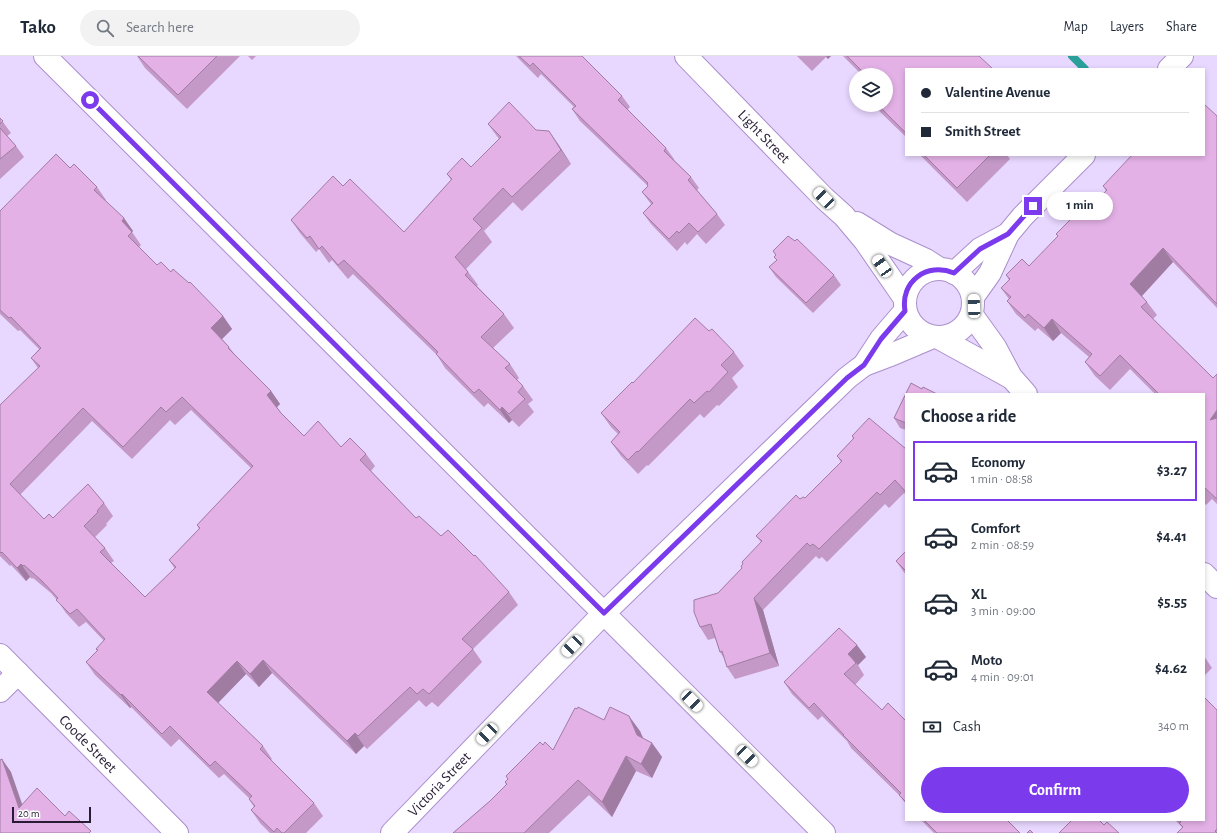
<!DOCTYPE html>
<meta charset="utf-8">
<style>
:root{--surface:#fff;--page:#f2f2f3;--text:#1f2937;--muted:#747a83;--line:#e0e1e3;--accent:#7c3aed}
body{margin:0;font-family:"Alegreya Sans",sans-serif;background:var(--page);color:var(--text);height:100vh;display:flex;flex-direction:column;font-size:15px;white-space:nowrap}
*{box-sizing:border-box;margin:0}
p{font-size:13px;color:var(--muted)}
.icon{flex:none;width:22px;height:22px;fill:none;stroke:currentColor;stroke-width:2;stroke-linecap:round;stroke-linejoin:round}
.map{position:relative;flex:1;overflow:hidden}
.sheet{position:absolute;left:905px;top:337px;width:300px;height:428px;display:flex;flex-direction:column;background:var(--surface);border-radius:0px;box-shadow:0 2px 6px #0003}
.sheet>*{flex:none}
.guide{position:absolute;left:905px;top:12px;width:300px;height:88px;border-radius:0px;box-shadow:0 2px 6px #0003;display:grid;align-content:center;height:88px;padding:0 16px;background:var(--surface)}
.fabs{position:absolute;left:849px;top:12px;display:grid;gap:8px}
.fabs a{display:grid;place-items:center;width:44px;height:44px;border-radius:50%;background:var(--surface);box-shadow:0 2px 6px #0003;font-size:20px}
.scale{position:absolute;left:12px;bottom:10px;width:79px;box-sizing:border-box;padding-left:4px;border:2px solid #271c34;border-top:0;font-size:11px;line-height:14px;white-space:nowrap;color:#271c34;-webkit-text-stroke:3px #fff;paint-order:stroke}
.end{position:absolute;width:18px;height:18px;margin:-9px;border:5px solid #7c3aed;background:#fff;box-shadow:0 0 0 2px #fff}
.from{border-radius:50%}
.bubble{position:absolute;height:28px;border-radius:14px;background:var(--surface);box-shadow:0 2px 6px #0003;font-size:13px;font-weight:700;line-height:28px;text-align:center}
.car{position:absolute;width:12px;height:24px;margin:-12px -6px;border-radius:5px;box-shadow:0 0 3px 1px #0007;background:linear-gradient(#fff 24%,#345 0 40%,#fff 0 76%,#345 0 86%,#fff 0)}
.guide b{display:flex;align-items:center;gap:14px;height:38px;font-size:15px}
.guide b+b{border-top:1px solid var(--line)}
.guide i{width:10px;height:10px;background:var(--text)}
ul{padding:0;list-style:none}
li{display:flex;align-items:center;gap:12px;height:60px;margin:0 8px 6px;padding:0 8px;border:2px solid transparent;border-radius:0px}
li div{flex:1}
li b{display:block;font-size:15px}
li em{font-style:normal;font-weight:700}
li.on{border-color:var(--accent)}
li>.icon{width:36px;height:36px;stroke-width:1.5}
h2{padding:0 16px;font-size:18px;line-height:48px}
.pay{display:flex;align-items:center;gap:10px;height:44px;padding:0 16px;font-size:15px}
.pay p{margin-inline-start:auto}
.cta{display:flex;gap:8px;margin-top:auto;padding:8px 16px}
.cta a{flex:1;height:46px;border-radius:24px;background:var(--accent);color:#fff;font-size:16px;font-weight:700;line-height:46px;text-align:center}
header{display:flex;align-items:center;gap:24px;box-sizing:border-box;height:56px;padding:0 20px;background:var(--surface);border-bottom:1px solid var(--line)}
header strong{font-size:19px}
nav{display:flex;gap:22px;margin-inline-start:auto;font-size:14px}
.search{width:280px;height:36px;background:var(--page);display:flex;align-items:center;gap:10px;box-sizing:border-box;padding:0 14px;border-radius:22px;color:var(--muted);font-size:15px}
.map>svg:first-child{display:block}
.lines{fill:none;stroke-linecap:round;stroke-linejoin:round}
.stream{stroke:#2ba09b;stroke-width:8}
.minor-casing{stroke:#aa8fcc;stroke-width:24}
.minor{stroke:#fff;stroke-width:22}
.wall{fill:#c498c7;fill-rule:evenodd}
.shaded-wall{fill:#a07ca2}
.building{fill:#e4b1e7;stroke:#a07ca2;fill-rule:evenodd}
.route{stroke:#7c3aed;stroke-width:5}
.labels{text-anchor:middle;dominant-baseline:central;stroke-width:4;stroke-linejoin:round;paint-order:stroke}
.street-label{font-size:15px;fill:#271c34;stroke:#fff}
</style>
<header>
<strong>Tako</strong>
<div class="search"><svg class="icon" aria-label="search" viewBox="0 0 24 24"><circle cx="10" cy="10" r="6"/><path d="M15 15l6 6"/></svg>Search here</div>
<nav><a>Map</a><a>Layers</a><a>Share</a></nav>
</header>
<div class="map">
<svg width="1217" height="777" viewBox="0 0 1217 777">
<rect width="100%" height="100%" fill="#e8d7ff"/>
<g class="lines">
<!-- stream -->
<path class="stream" d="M1072,0L1085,13"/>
<!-- minor casing -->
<g class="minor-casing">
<g id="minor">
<path d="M45,0L824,777"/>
<path id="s1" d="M686,0L824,142L844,160L865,185L905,243"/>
<path d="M1169,13L1182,0"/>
<path d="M857,167L891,188L926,204L940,213"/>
<circle cx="939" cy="247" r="34"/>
<path d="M954,217L980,193L1008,178"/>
<path d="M973,241L990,217L1008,178L1023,160L1084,99"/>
<path d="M972,259L995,291L1011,321L1026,338"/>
<path d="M939,282L1010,321"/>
<path d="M864,309L893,298L933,281"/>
<path d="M1204,518L1217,531"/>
<path id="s2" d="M0,599L177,777"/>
<path d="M0,635L18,617"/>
<path id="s3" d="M392,777L604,557L847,322L864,309L881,283L905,255"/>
</g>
</g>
<!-- minor -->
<use href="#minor" class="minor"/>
</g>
<!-- wall -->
<g class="wall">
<path d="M137,0H240L187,53L145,12Z"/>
<path d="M248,0H256L252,4Z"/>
<path d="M516,0H582L622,40L630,51L627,54L666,92L674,103V104L691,121L699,132L697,134L717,158L725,169L706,188L697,178L687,189L685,186L677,195L651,168L643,157L651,148L642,136L648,130L580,65L572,53L574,51L541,18L538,22Z"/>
<path d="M797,0H831L828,3L826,1L812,15Z"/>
<path d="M843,0H979L906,13V81L873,49H886L861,18Z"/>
<path d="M1217,60V252L1173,206L1142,240L1147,246L1157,259L1153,263L1213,322L1217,318V448L1212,443L1206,449L1204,447V338H1155L1130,313L1110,334L1095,320L1085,306L1089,301L1061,277L1053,285L1038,272L1035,275L1016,258L1007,245L1009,243L1001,232L1009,224L1006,219L1029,210L1106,135L1103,130L1204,99Z"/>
<path d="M0,62L11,77L7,80L16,90L24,101L0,123Z"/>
<path d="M488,68L536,74L558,88L571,108L522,155L513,146L484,175L492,186L466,213L478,229L477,230L504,258L514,272L493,292L510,308L519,322L517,324L523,330L533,344L528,348L534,356L519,371L512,364L509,367L488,347L484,351L445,312L437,299L353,218L348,223L332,204L329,207L319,193L316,196L300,177L291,164L343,130L404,176L451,124L447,118L471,111L499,83Z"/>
<path d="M920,99H1007L1010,103L967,146Z"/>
<path d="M70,112L97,131L106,144V145L133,175L132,176L141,189L139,191L157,209L171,216L223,260L232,273L222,283L229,291L236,300L271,335L280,348L277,351L281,357L304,380L341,391L366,398L375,410L371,415L416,462L441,480L509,536L518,549L473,593L482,606L438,651L432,646L426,651L419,644L367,693L364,690L356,698L272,617L259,631L246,618L218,647L263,690L272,703L271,704L314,747L323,760L306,777H270L260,767L251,754L254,751L249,743H250L224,718L219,722L179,683L171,691L131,651L130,652L95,619L86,606L97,595L96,593L104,585L86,566L79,571L66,557L57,544L51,537L33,522L32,523L30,521L26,525L11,509L10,510L0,500V349L38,312L31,302L39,293L20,274L18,275L0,258V155ZM191,354L251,412L197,469L199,473L169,504L175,513L145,541L111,507L114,505L105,492L95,481L107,469L106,468L113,460L104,447L53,462L44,463L20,439L92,365L132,403L170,364L175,369Z"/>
<path d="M773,195L834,219L841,229L813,257L776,221L769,211L777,204L774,201L776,199Z"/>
<path d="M709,275L734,296L744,310L732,322L738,331L719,350L717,349L704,362L700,358L648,410L647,409L638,418L621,400L611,386L618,378L611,371L601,357L633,327Z"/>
<path d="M911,327L922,333L923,331L937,338H906V374L900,372L894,362Z"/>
<path d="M852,380L906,393V439L904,437L889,452L885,448L827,506L822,501L819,503L816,500L763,554L779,610L735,623L727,611L724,602L720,596L715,582L708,584L700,571L718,537L742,512L761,486L756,480L800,443L805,442L841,406L837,400L853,383Z"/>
<path d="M906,495V519L896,505Z"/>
<path d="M1204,600L1212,612L1204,620Z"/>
<path d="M866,601L858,609L864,619L855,629L882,654L906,665V748L899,739L851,692L847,685L822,660L818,664L792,638L784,626Z"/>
<path d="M1217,654V777L1182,771L1175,764H1204Z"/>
<path d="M604,664L640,675L642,682L652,687L662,701L652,722L636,715L612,761L589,739L549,777H453L490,745L506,729L505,726L543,689L553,694Z"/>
<path d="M921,764H1007L1020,777H934Z"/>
</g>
<!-- shaded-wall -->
<g class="shaded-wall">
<path d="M826,0H831L828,3Z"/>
<path d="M549,75L558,88L571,108L561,94Z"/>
<path d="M124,162L133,175L132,176L122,165Z"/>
<path d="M1163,192L1173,206L1140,242L1130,228Z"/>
<path d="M223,260L232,273L220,285L211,272Z"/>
<path d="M1052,263L1061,277L1053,285L1044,272Z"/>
<path d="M271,335L280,348L276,352L267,339Z"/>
<path d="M502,351L512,364L509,367L500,354Z"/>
<path d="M1217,354V374L1210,364Z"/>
<path d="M21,508L30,521L26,525L17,512Z"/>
<path d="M754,542L763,554L779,610L770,597Z"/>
<path d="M857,589L866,601L858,609L848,598Z"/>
<path d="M263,604L272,617L259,631L250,618Z"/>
<path d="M237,605L246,618L216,649L207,636Z"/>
<path d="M122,638L131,651L130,652L121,639Z"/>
<path d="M629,660L640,675L648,693L637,679Z"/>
<path d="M355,677L364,690L356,698L347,685Z"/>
<path d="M652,687L662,701L652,722L641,708Z"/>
<path d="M626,700L636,715L612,761L602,746Z"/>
<path d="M2,703L11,716L28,765L19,752Z"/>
</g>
<!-- building -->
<g class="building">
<path d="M138,0H217L178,39Z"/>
<path d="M519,0H582L622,40L618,44L666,92L664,95L691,121L688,124L717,158L698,176L689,167L679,177L677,175L669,183L643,157L653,147L642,136L648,130L647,128L648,127L572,53L576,50L533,7L530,10Z"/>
<path d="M847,0H979L993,13H906V77L878,49H886V19H860L863,16Z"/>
<path d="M856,23V28L854,26Z"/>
<path d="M509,46L536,74L549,75L561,94L512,141L503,132L473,163L482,172L455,201L468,216L465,219L504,258L481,281L510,308L505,312L523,330L518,336L525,343L509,358L502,351L500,354L479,333L474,337L436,298L438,296L344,204L338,209L322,190L319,193L310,180L307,182L291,164L333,120L343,130L350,123L404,176L452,123L447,118L462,102L471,111L501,81L488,68Z"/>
<path d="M1204,48L1217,60V248L1163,192L1130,228L1147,246L1141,251L1213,322L1217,318V354L1210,364L1217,362V443L1204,431V338H1159L1120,299L1100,320L1085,306L1092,298L1052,263L1044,272L1028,258L1025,262L1007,245L1011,241L1001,232L1010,223L1006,219L1022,203L1029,210L1058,180L1056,178L1075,159L1078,162L1107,134L1103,130L1132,99H1204Z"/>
<path d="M0,62L3,65L0,68Z"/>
<path d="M0,72L16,90L0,103Z"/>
<path d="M56,98L70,112L74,108L97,131L94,134L124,162L122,165L132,176L128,180L157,209L161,206L171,216L173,213L189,227L190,226L223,260L211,272L229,291L228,292L271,335L267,339L281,357L304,380L318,365L341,391L350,382L366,398L360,404L416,462L419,460L441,480L448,474L474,500L475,499L509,536L462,583L473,593L429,638L423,633L417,638L410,631L358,680L355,677L347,685L263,604L250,618L237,605L207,636L263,690L260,693L314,747L284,777H282L277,772L274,776L251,754L255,750L249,743L252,740L215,705L210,710L170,670L162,678L122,638L121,639L86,606L98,594L96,593L105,583L77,553L70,558L56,544L58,542L42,525L24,509L23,510L21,508L17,512L2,496L1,497L0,496V349L40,310L31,302L41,292L11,261L9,262L0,254V155ZM182,341L253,410L197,469L200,472L169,504L176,511L145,541L100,496L105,492L84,470L98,456L97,455L104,447L88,428L53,462L49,458L44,463L10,428L83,352L123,391L161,351L166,356Z"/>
<path d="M924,99H990L957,132Z"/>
<path d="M788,180L795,185L797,183L834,219L806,247L769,211L777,204L774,201L776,199L773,195Z"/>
<path d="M695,262L709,275L712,273L734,296L721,309L728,316L709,336L707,335L694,347L690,343L638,396L637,395L628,404L611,386L620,376L601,357L632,326L633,327Z"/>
<path d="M911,327L922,333L923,331L937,338H906V367L894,362Z"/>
<path d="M869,362L906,393V436L895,424L880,439L877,436L819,493L813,488L810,490L807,487L754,542L770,597L727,611L722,595L720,596L711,568L700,571L694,556V544L718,537L742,512L741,510L743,508L742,506L762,485L756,480L796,439L800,443L803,441L805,442L842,405L837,400L854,382L852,380Z"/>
<path d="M906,495V515L896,505Z"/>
<path d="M839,572L857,589L848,598L856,607L844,618L882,654L888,647L906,665V746L899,739L901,737L843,679H844L814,647L809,652L784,626Z"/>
<path d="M1204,641L1217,654V773L1215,775L1217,777H1177L1183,771L1179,767L1181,766L1178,764H1204Z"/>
<path d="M578,651L604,664L610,651L629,660L637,679L652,687L641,708L626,700L602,746L578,724L524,777H453L490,745L507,728L505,726L508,723L506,720L540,686L543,689L545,686L553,694L575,652L577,653Z"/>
<path d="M2,703L19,752L37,732L65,760L69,755L91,775L89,777H0V704Z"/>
<path d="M924,764H1007L1020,777H937Z"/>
<path d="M1072,764H1099L1104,769L1107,766L1119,777H1059Z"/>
<path d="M1030,774L1033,777H1027Z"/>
</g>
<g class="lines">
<!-- route -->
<path class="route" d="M90,44L604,557L847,322L864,309L881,283L905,255C900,225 927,206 954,217L980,193L1008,178L1033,150"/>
</g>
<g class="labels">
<!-- street labels -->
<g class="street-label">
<text stroke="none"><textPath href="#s1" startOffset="112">Light Street</textPath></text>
<text stroke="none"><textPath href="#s2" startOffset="125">Coode Street</textPath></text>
<text stroke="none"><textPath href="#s3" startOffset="68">Victoria Street</textPath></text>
</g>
</g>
</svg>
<div class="fabs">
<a><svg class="icon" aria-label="layers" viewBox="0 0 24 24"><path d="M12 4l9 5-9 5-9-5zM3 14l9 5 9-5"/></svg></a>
</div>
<div class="scale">20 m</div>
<i class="end from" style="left:90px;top:44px"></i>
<i class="end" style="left:1033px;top:150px"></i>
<div class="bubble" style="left:1047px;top:136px;width:66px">1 min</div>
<i class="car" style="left:824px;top:142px;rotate:316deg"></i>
<i class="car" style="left:882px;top:210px;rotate:326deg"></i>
<i class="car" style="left:974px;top:250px;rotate:358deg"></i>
<i class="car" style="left:572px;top:590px;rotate:224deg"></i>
<i class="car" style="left:692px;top:645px;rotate:135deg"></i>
<i class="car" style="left:487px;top:678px;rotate:224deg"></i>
<i class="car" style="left:747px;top:700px;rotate:135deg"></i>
<div class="guide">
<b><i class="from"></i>Valentine Avenue</b>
<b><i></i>Smith Street</b>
</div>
<section class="sheet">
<h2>Choose a ride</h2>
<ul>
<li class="on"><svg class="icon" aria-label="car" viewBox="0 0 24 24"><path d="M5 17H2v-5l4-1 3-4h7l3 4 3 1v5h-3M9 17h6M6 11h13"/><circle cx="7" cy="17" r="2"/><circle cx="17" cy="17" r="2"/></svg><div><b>Economy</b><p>1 min · 08:58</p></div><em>$3.27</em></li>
<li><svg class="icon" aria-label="car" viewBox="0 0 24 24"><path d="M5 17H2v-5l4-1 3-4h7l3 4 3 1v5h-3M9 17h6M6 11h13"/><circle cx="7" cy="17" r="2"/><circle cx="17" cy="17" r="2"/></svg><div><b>Comfort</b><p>2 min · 08:59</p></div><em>$4.41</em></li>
<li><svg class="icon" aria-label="car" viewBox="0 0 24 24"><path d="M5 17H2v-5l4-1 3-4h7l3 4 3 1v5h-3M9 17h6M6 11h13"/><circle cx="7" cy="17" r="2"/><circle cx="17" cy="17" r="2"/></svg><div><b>XL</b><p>3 min · 09:00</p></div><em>$5.55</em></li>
<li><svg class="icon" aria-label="car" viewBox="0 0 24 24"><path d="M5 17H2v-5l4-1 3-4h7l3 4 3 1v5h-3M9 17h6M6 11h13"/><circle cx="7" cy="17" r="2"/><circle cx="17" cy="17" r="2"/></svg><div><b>Moto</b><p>4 min · 09:01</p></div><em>$4.62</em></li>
</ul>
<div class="pay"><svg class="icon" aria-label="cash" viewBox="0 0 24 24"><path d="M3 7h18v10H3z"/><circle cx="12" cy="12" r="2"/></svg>Cash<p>340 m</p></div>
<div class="cta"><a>Confirm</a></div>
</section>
</div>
